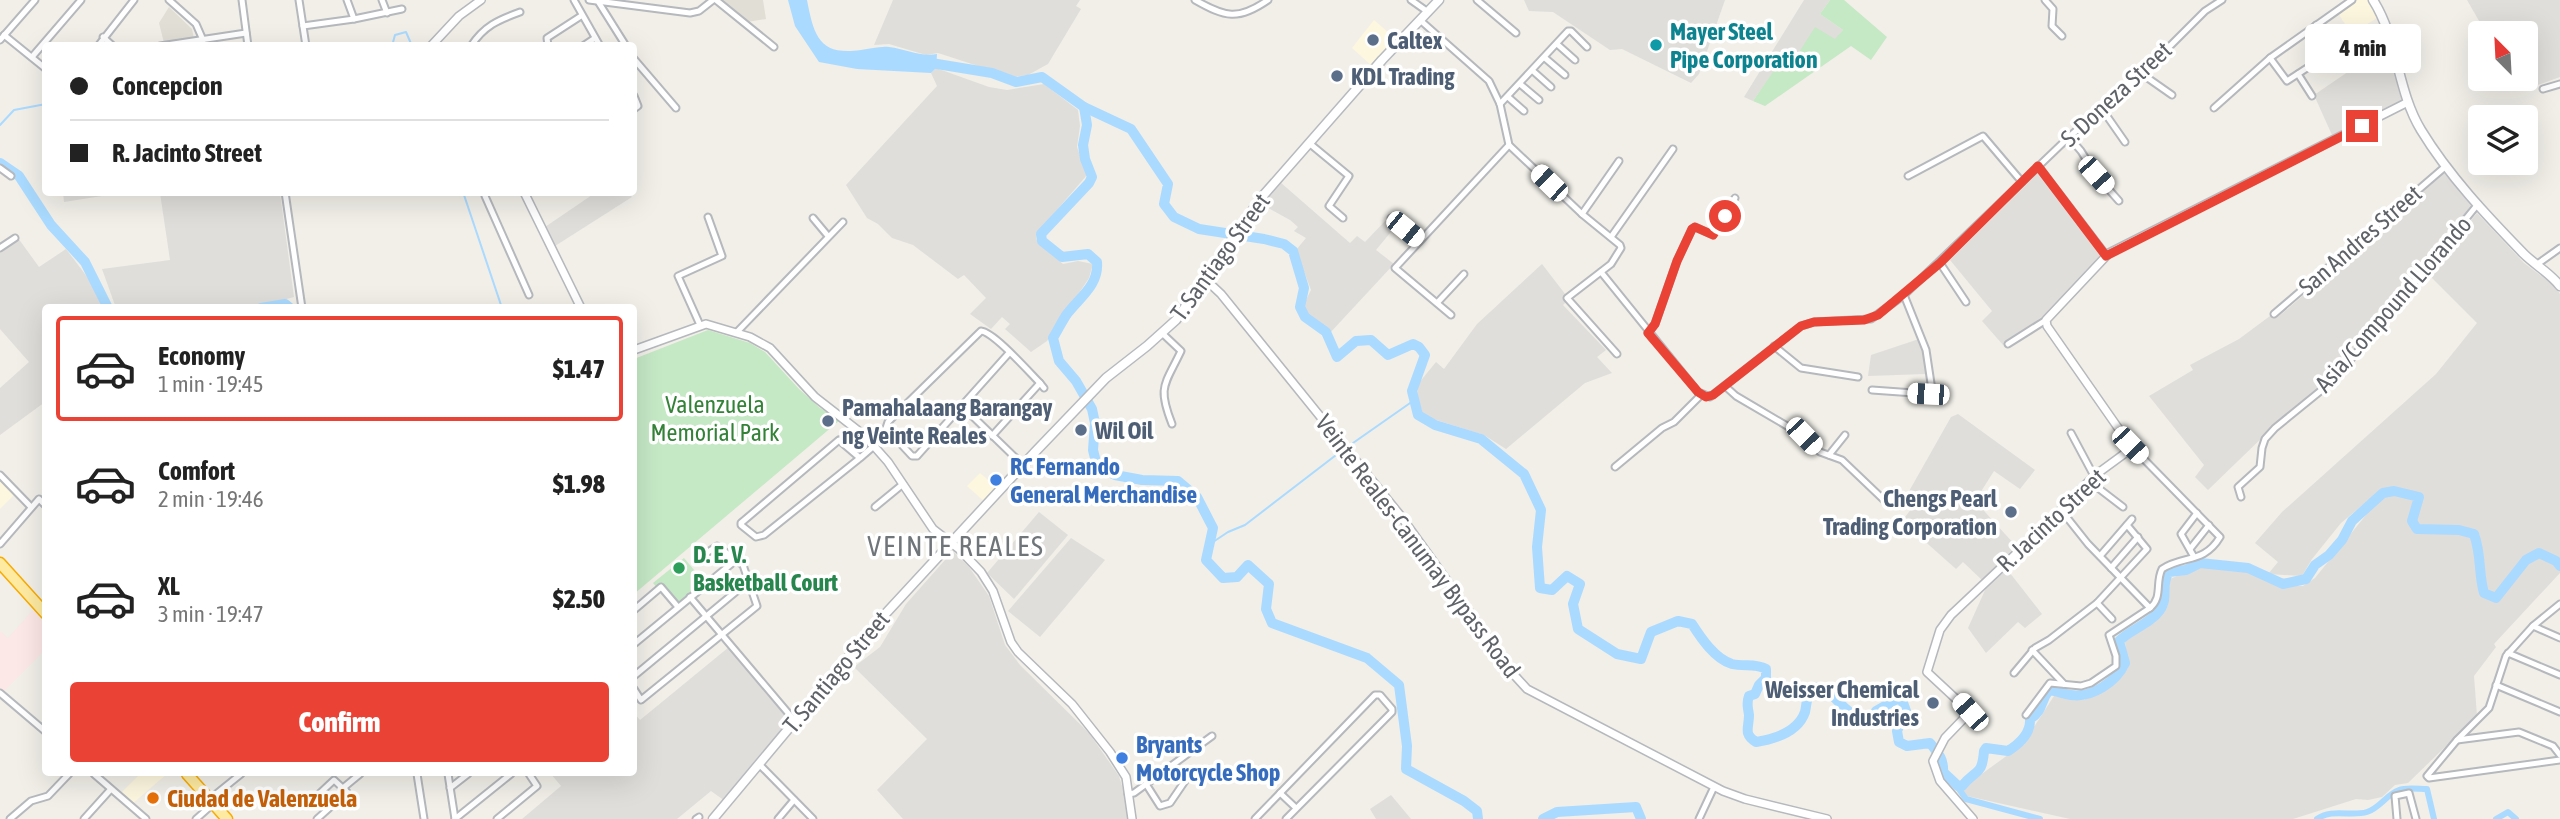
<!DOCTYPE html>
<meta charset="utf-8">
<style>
:root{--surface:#fff;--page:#f2f2f2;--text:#222;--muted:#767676;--line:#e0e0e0;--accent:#ea4335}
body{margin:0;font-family:"Asap Condensed",sans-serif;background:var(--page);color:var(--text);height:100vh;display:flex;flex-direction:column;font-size:26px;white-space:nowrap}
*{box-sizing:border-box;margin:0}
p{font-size:23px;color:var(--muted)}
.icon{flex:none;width:38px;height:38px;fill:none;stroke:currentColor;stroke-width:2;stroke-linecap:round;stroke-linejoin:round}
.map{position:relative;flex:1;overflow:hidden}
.drawer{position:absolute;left:42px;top:304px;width:595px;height:472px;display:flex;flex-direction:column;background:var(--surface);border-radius:7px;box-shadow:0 7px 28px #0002}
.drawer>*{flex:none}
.guide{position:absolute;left:42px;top:42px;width:595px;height:154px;border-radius:7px;box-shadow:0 7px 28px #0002;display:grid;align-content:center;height:154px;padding:0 28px;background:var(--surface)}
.needle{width:46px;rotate:336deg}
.fabs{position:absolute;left:2468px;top:21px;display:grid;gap:14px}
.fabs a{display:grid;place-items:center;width:70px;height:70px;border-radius:7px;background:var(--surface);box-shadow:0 7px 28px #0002;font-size:35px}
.end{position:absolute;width:32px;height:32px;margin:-16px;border:9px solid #ea4335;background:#fff;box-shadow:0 0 0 4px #fff}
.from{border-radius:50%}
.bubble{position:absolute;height:49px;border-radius:7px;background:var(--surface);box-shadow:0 7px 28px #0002;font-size:23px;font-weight:800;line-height:49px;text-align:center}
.car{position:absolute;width:21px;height:42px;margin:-21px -10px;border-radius:9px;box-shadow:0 0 5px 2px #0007;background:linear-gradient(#fff 24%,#345 0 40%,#fff 0 76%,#345 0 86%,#fff 0)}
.guide b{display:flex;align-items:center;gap:24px;height:66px;font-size:26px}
.guide b+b{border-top:2px solid var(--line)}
.guide i{width:18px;height:18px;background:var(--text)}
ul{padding:12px 0 0;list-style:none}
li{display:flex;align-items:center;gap:21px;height:105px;margin:0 14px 10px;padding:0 14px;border:4px solid transparent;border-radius:7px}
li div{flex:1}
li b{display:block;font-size:26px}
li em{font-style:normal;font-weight:800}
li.active{border-color:var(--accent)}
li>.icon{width:63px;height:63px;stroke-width:1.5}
.button{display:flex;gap:14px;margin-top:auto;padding:14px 28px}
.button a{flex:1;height:80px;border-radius:7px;background:var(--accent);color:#fff;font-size:28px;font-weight:800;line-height:80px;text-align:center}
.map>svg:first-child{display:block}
.commercial{fill:#fef7e0}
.industrial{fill:#e0deda}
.education{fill:#e1ded6}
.medical{fill:#fce8e6}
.green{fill:#c5e8c5}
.water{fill:#aadaff}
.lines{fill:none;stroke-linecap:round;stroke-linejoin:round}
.stream{stroke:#aadaff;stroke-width:2}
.canal{stroke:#aadaff;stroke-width:6}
.river{stroke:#aadaff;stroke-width:10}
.minor-casing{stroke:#b5b8bc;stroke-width:9}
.tertiary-casing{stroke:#b5b8bc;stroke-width:10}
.secondary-casing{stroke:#b6babf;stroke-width:11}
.trunk-casing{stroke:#f9ab00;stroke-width:13}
.minor{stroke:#fff;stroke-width:5}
.tertiary{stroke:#fff;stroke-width:7}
.secondary{stroke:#fff;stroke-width:8}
.trunk{stroke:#feeaa1;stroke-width:10}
.route{stroke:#ea4335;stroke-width:9}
.service-dot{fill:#5c6f8a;stroke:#fff;stroke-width:2.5}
.culture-dot{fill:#0f9aa8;stroke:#fff;stroke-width:2.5}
.shop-dot{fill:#3f7fe0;stroke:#fff;stroke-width:2.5}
.leisure-dot{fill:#2e9e5b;stroke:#fff;stroke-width:2.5}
.food-dot{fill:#e8710a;stroke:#fff;stroke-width:2.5}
.labels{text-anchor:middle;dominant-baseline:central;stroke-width:7;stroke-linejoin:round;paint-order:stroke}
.culture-label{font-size:24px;font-weight:bold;fill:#0d838f;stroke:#fff;text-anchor:start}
.service-label{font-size:24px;font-weight:bold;fill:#4e5e75;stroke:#fff;text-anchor:start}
.street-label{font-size:24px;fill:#5f6368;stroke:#fff}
.park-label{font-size:24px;fill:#348238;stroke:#fff}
.shop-label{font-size:24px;font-weight:bold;fill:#366cbe;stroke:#fff;text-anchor:start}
.leisure-label{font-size:24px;font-weight:bold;fill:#27864d;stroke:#fff;text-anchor:start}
.food-label{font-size:24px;font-weight:bold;fill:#c56008;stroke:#fff;text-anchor:start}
.quarter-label{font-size:28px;letter-spacing:2px;fill:#70757a;stroke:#fff}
</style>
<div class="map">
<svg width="2560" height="819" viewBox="0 0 2560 819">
<rect width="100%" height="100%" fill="#f1efe8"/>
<!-- commercial -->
<g class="commercial">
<path d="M2357,0H2367L2377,18L2351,34L2338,13Z"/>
<path d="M1374,20L1396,39L1372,66L1352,48Z"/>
<path d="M980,473L997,488L984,501L967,486Z"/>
<path d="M0,478L15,494L0,509Z"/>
<path d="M140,774H167L132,804L120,794Z"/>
</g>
<!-- industrial -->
<g class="industrial">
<path d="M893,0H1080L1076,6L1081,9L1048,64L1028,75L1012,77L938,53L926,55L889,44L874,45Z"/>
<path d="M1524,0H1725L1699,74L1691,83L1622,49L1610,50L1553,12L1529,11Z"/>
<path d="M1804,0H1830L1820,14L1843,30L1836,40L1791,65L1781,61L1753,101L1744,97Z"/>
<path d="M2467,0H2560V77L2521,91L2514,79H2525V33H2486Z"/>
<path d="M2386,46L2402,98L2401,102L2332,135L2314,95Z"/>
<path d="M936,68L989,87L1007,90L1044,84L1078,110L1080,126L1077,147L1087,175L1037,233L1036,238L1038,243L1063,264L1078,261L1093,264L1089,278L1047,341L1031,352L1005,329L1010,324L1002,317L991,329L970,314L986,298L964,275L958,279L913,245L892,238L878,224L867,218L846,185L937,86L931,73Z"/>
<path d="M2040,171L2102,253L2069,292L2043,316L2003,345L1982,321L1992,311L1950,260Z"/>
<path d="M2444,173L2473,207L2331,378L2269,431L2208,490L2195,477L2204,465L2149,396L2193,370L2190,365L2239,339L2270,316L2276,318L2284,312Z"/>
<path d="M1280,182L1350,243L1357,236L1365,242L1386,220L1395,227L1376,250L1394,264L1329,334L1305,313L1304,304L1311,290L1296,250L1306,238L1294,231L1298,227L1290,220L1261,204Z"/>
<path d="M63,192H121V193L64,202Z"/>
<path d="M160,193H280L294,297L253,308H116L102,269L170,260Z"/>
<path d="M595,193H629L632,197L555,246L545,227Z"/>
<path d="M2477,213L2524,263L2556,287L2560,294V573L2494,644L2496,647L2474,676L2477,716L2408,783L2395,785L2382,797L2368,800L2356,799L2293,819H2070L1967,796L1961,789L2023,744L2054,696L2084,700L2118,679L2128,668L2125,642L2167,608L2170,579L2201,566L2231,571L2247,570L2278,586H2303L2315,578L2383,494L2382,489L2341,523L2312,559L2302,576L2268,574L2278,562L2255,543L2282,512L2436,374L2477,323L2427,273Z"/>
<path d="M18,238L39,267L66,249L94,286L105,308H46L45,402L0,435V388L29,362L0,329V250Z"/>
<path d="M1542,264L1569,299L1563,305L1606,350L1597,357L1612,373L1585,383L1506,449L1484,435L1433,419L1422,412L1417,396L1418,384L1436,362L1444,369L1477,324Z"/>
<path d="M1919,339L1923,349L1926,374L1868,376L1871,355Z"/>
<path d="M1958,414L2035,470L2020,489L1994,471L1975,501L2016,546L1982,580L1963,562L1956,569L1902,521L1918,500L1908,493L1951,417Z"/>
<path d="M1039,512L1068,535L1014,599L987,573Z"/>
<path d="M1071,538L1105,560L1040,637L1008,611Z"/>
<path d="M953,551L969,567L989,596L1005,645L1020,665L1089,733L1119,776L1123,789L1128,819H903L877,790L927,739L854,667L880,647L906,604Z"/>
<path d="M2006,568L2042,614L2025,628L2018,622L1986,653L1968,628L1986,588Z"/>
<path d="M729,647L791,721L725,801L711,791L677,819H522L561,786L551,774H634V713L640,720Z"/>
<path d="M1391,795L1411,819H1376L1370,809Z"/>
</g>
<!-- education -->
<g class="education">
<path d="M718,0H763L766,19L747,22Z"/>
<path d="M169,7L192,29L194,39L164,43L159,23Z"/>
</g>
<!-- medical -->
<path class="medical" d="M33,610L45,624V650L2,693L0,692V631L8,638Z"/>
<!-- green -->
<g class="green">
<path d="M1830,0H1844L1887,37L1871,60L1851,46L1765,106L1753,101L1781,60L1791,65L1815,27L1835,39L1843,30L1820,14Z"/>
<path d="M708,330L750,343L765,352L799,389L820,408L840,420L634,594V359Z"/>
<path d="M684,558L705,583L674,608L653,583Z"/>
</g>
<!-- water -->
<path class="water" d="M788,0H807C814,37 820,56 861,50C870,49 880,46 889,47C906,49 920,57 937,54L936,68L931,73L857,69L819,62L795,26Z"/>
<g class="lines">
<!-- stream -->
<g class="stream">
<path d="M392,46L395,35L406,32L412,46"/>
<path d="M0,125L14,110L46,104"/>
<path d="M463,192L502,308"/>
<path d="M1353,443L1413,401"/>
<path d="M1210,544L1228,532L1245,525L1340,452"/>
</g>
<!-- canal -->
<g class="canal">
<path d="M1954,782L1966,799L2040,819"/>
<path d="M2317,819C2332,808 2351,817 2367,812C2380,808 2387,794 2399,790C2406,787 2419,789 2427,789L2434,819"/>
<path d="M2496,819L2508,812L2516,819"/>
</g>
<!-- river -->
<g class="river">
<path d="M925,62L992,73L1016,82L1042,77L1084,107L1131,129L1168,184L1164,204L1174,217L1199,229L1264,239L1284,244L1293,251L1304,288L1300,307L1305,317L1326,332L1337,357L1356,341L1371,340L1388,355L1413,344L1419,347L1425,355L1412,391L1418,415L1435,425L1481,439L1524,474L1541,510L1537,547L1540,588L1552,590L1567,576L1580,584L1573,604L1578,629L1617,654L1641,659L1651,632L1678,621L1692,624C1701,638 1715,659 1732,664C1744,667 1755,663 1766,669V678L1759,685L1755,694L1749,696C1746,704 1748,707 1749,715C1749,728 1743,734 1756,742C1775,739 1798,732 1805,712C1807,704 1806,692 1815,688C1831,680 1842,723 1874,718L1876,711L1897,699L1902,700L1906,711L1897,731L1899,742L1907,746L1930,743C1938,753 1944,759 1943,772L1958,786H1962C1977,768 1982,776 1984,751L1986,748L2008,751C2019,744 2031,733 2030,719C2044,710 2040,701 2049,690C2057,691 2063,694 2071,695C2092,698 2116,682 2125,663L2119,641C2131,629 2150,624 2160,610C2169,598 2160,584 2169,572L2186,570L2200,563L2248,568L2283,584L2306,579L2315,565L2329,555L2342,540L2352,521L2383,493L2394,491L2419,497L2412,521L2417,529L2459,530L2474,534C2482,557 2478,572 2484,593L2496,598L2526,560L2539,553L2556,561L2560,566"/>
<path d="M1084,107L1087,125L1083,145L1085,159L1092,177L1089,183L1041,234L1042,241L1062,257L1088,254L1097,262C1099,285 1080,297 1067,314C1062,321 1058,330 1053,338L1059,361L1076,381L1092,409L1095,423L1093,450L1097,466L1115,475L1142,480L1178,481L1197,497L1213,528L1206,560L1223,578L1237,577L1248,565L1269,584L1266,609L1272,623L1367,658L1399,685L1407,746L1406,769L1464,801L1477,811L1478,819"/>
<path d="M0,163L19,176L51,225L85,262L108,308"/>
<path d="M261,308L285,304L290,308"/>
<path d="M1543,819L1557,812L1636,807L1641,819"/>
</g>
<!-- minor casing -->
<g class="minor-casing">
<g id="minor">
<path d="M169,0L196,24L203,40"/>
<path d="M242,0L248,46"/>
<path d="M299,0L306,46"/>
<path d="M347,0L354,19"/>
<path d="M382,0L387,13"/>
<path d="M574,0L600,46"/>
<path d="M589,0L690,13L699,11L713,0"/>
<path d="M716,0L774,47"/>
<path d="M1195,0C1225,17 1238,21 1268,0"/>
<path d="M1411,0L1428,12"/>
<path d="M1477,0L1516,33"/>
<path d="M2045,0L2053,9L2052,26L2062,36"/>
<path d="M599,3L626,46"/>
<path d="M1420,20L1489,81L1500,104L1509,145L1582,214L1620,245L1621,248L1611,264L1567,298L1617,354"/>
<path d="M303,26L354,19L402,9"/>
<path d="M4,35L46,69"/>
<path d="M103,37L113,46"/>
<path d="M0,40L35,0"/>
<path d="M1557,44L1575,60"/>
<path d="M98,46L134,0"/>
<path d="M160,46L246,33"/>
<path d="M471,46C484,26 498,20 520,12"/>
<path d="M548,46L547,38L581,16"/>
<path d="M583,46L595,38"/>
<path d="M32,57L81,0"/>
<path d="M1545,58L1565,75"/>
<path d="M2270,58L2287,81L2330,53V48L2316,25"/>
<path d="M634,59L676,108"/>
<path d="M1533,71L1551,87"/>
<path d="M2142,74L2172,95"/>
<path d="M2298,74L2312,96"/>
<path d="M1520,84L1539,100"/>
<path d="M2543,89L2560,84"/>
<path d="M634,96L638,106L634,109"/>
<path d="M1508,97L1524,111"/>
<path d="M1500,104L1568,31H1571L1587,47"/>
<path d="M2214,108L2270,58L2352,0"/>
<path d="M2102,109L2125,142"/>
<path d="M2069,137L2081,151L2096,175L2119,201"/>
<path d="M1309,143L1349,176L1329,206L1343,218"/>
<path d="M2038,166L2106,255"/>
<path d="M0,168L11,176"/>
<path d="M1908,176L1983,136L2022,182"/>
<path d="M285,192L302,308"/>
<path d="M486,192L485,196L529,295"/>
<path d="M1582,214L1619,161"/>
<path d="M813,218L828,236"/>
<path d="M1391,218L1419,241"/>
<path d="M1611,237L1673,149"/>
<path d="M0,248L15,238"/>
<path d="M1940,263L1966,302"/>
<path d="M2536,265L2560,248"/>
<path d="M1601,272L1698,392L1710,397L1801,326L1814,322L1871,319L1904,295L2069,137L2142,74L2205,11L2222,0"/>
<path d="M1437,303L1464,274"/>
<path d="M2274,314L2446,166"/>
<path d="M1451,315L1395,268L1509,145"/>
<path d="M700,325L678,276L722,256L708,217"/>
<path d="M737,332L843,222"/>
<path d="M1648,333L1655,324L1677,261L1692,229L1695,227L1713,235L1735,198"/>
<path d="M1163,334L1181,351C1165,385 1157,386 1172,424"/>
<path d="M2008,344L2046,320"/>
<path d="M1774,346L1801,368L1858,377"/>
<path d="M1009,353L917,456H912L886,428L888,422L981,331C994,332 1029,372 1040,383L1044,388"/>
<path d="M1725,386L1736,396L1804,436L1820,452L1842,460L1885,501"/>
<path d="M1872,390L1928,394L1932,390L1926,350L1904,295"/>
<path d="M961,405L1023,465"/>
<path d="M2071,433L2094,476"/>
<path d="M992,436L1040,383"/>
<path d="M2130,445L2220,537C2204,564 2183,555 2162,569C2155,583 2163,597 2150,608"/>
<path d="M1829,455L1845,435"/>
<path d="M860,458L839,440L741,523V525L756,537L764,535L860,458L875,445"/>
<path d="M1615,467L1662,428L1674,422L1701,395"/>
<path d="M0,475L31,507"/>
<path d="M2089,481L2123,507"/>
<path d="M2241,497L2238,487L2260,467L2262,448L2265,439L2275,428L2334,380L2478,204"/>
<path d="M875,507L903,484"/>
<path d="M0,544L39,499L46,506"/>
<path d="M2190,549L2209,525"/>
<path d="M2100,556L2132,519"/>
<path d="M2194,557L2181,534L2197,513"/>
<path d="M2111,568L2138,537"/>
<path d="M690,597L794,720"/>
<path d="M2097,603L2112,619"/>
<path d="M2560,604L2533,626L2506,656L2489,708L2457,740L2427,776L2429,778L2560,760"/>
<path d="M634,610L661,587L678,607"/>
<path d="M2533,626L2560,638"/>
<path d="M634,644L736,560"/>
<path d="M2032,650L2064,684"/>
<path d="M2508,653L2560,675"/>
<path d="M2014,673L2035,648L2049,640L2097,603L2147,549L2127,525"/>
<path d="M634,676L750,580"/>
<path d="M2496,685L2560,712"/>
<path d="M634,689L641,700L757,606L743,565L717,546L696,560"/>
<path d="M0,693L46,732"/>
<path d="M2026,715L2050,683L2081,686L2091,683L2116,666V656L2109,635L2150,608L2088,544L2061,510"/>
<path d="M2457,740L2519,732L2553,746L2560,755"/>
<path d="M759,764L813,819"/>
<path d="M94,774L146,819"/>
<path d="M417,774L424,819"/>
<path d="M448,774L455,819"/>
<path d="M1146,784L1160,806L1170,803L1185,781"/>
<path d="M343,788L360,774"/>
<path d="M450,788L468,774"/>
<path d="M1280,793L1296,808"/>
<path d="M1128,794L1134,793L1212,736"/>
<path d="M210,799L241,774"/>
<path d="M10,819L31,801L48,796L69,774"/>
<path d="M84,819L111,789"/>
<path d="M196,819L213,804"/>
<path d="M317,819L347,792L334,780L319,794"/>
<path d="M455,819L511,774"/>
<path d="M497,819L537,786L529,774"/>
<path d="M696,819L699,817"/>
<path d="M778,819L794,800"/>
<path d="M1255,819L1375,695H1380L1392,709V712L1286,819"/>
<path d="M1699,819L1714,787"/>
<path d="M2397,819L2395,796L2409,793L2416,819"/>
</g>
</g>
<!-- tertiary casing -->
<g class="tertiary-casing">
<g id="tertiary">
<path d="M431,46L459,16L481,0"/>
<path d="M524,192L581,308"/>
<path d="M1205,279L1221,294L1400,515L1516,677L1527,689L1723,791L1745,799L1827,819"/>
<path d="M634,350L706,324L750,337L770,348L815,397L865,436L888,462L933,529L959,549L981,572L993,591L1011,642L1018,652L1072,704L1110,752L1126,777L1132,819"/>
<path d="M1973,819L1940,781L1933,761L1945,738L1970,712L1927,672L1940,630L1951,615L2039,532L2094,476L2124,454L2130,445L2047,326L2046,320L2109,253L2408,102"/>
</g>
</g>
<!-- secondary casing -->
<g class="secondary-casing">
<g id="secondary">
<path d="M2373,0C2398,39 2397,91 2421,130C2449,176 2487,216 2524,254C2535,265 2550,273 2560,286"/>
<path d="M713,819L876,624L1035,452L1106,378L1147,346L1176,320L1261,198L1382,60L1439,0"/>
</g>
</g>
<!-- trunk casing -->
<g class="trunk-casing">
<g id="trunk">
<path d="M0,563L46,614"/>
<path d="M187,774L227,819"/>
</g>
</g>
<!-- minor -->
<use href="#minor" class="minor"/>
<!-- tertiary -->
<use href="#tertiary" class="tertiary"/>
<!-- secondary -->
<use href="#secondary" class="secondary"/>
<!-- trunk -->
<use href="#trunk" class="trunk"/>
</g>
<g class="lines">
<!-- route -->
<path class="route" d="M1725,216L1713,235L1695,227L1692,229L1677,261L1655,324L1648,333L1698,392L1706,397L1713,395L1801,326L1814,322L1864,320L1878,315L1940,263L2038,166L2106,256L2362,126"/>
</g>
<!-- markers -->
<g class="service-dot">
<circle cx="1373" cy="40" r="7"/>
<circle cx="1337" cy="76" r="7"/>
<circle cx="828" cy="421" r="7"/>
<circle cx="1081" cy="430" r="7"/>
<circle cx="2011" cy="512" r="7"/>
<circle cx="1933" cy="703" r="7"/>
</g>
<circle class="culture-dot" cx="1656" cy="45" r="7"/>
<g class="shop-dot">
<circle cx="996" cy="480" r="7"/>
<circle cx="1122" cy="758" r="7"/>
</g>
<circle class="leisure-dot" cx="679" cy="568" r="7"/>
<circle class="food-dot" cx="153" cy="798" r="7"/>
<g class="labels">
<!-- culture labels -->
<g class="culture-label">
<text x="1670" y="31">Mayer Steel<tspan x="1670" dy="28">Pipe Corporation</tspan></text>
</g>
<!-- service labels -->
<g class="service-label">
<text x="1387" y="40">Caltex</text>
<text x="1351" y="76">KDL Trading</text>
<text x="842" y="407">Pamahalaang Barangay<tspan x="842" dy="28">ng Veinte Reales</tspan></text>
<text x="1095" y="430">Wil Oil</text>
<text x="1997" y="498" text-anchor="end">Chengs Pearl<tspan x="1997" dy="28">Trading Corporation</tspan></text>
<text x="1919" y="689" text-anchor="end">Weisser Chemical<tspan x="1919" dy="28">Industries</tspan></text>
</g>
<!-- street labels -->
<g class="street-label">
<text transform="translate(2116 94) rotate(-43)">S. Doneza Street</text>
<text transform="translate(2360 240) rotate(-41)">San Andres Street</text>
<text transform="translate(1220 257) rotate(-54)">T. Santiago Street</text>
<text transform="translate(2393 304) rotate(-49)">Asia/Compound Llorando</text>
<text transform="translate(2051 520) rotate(-43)">R. Jacinto Street</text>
<text transform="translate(1418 546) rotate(53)">Veinte Reales-Canumay Bypass Road</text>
<text transform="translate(836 672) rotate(-50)">T. Santiago Street</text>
</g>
<!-- park labels -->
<g class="park-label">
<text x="715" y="404">Valenzuela<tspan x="715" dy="28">Memorial Park</tspan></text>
</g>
<!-- shop labels -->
<g class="shop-label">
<text x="1010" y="466">RC Fernando<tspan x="1010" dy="28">General Merchandise</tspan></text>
<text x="1136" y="744">Bryants<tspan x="1136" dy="28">Motorcycle Shop</tspan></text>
</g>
<!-- leisure labels -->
<g class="leisure-label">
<text x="693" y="554">D. E. V.<tspan x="693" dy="28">Basketball Court</tspan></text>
</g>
<!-- food labels -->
<g class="food-label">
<text x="167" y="798">Ciudad de Valenzuela</text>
</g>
<!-- quarter labels -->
<g class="quarter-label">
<text x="956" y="546">VEINTE REALES</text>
</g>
</g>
</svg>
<div class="fabs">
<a><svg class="needle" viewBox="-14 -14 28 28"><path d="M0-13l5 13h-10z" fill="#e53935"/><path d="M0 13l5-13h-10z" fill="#767676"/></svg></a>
<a><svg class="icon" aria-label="layers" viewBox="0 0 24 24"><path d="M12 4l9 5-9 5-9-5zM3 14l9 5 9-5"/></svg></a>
</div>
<i class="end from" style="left:1725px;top:216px"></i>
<i class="end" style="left:2362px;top:126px"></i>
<div class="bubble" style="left:2305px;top:24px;width:116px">4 min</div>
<i class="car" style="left:2096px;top:175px;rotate:138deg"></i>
<i class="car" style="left:1549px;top:183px;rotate:314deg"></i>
<i class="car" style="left:1405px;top:229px;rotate:129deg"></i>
<i class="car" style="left:1928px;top:394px;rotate:273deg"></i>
<i class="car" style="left:1804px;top:436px;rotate:136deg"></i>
<i class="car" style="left:2130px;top:445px;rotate:136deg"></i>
<i class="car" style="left:1970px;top:712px;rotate:318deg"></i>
<div class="guide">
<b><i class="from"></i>Concepcion</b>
<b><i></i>R. Jacinto Street</b>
</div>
<section class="drawer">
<ul>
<li class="active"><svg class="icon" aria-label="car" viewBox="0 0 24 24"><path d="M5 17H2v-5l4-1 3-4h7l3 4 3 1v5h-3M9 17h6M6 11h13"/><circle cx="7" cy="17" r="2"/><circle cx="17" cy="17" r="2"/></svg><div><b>Economy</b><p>1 min · 19:45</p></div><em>$1.47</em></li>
<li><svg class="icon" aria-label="car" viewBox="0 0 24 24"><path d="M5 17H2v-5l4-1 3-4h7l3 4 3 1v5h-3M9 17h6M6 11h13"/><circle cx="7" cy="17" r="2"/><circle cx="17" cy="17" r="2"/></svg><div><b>Comfort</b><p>2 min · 19:46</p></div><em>$1.98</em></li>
<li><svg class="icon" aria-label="car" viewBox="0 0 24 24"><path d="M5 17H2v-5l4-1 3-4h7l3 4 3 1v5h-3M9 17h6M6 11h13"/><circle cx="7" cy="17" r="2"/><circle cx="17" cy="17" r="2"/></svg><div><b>XL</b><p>3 min · 19:47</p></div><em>$2.50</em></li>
</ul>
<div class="button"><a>Confirm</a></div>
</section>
</div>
